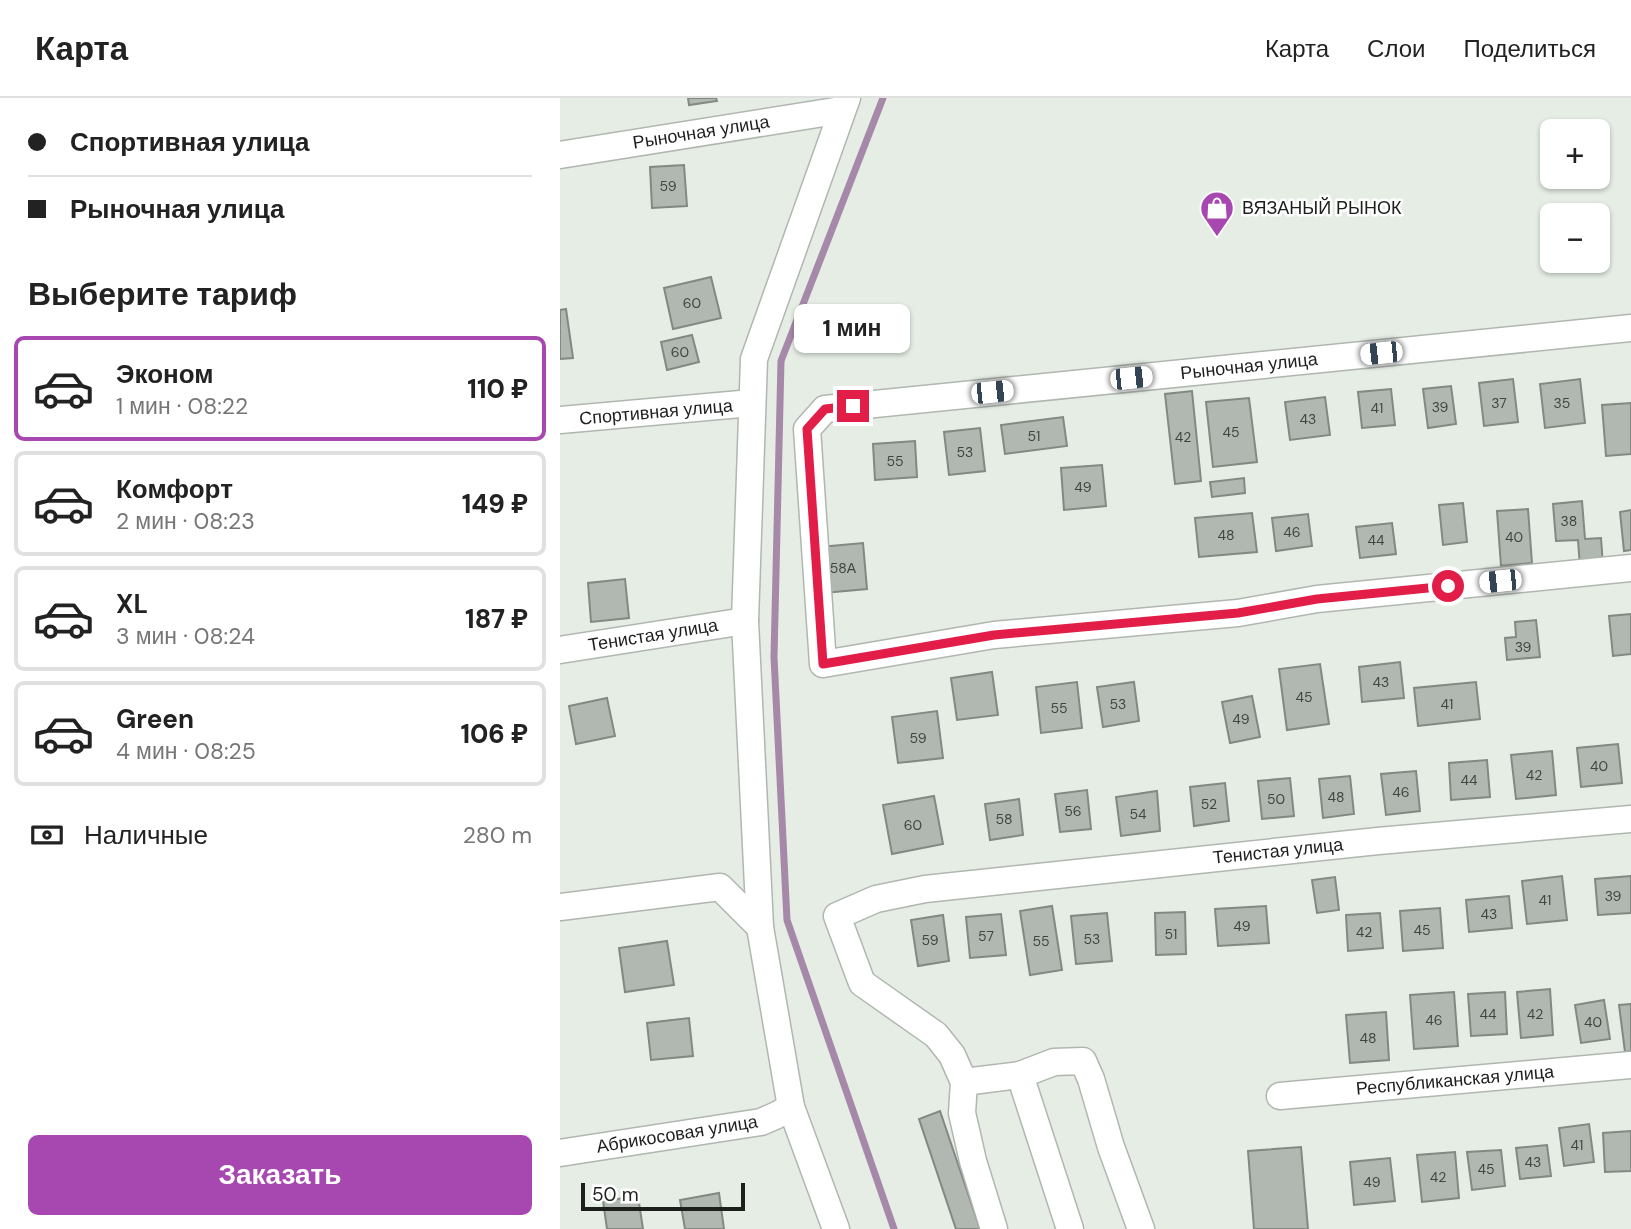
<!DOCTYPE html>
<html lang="ru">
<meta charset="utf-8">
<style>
:root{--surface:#fff;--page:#f2f2f2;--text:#222;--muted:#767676;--line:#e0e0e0;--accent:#a748b1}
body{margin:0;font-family:"DM Sans",sans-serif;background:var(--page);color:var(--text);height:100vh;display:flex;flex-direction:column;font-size:26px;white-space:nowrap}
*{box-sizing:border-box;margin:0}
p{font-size:23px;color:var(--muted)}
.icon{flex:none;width:38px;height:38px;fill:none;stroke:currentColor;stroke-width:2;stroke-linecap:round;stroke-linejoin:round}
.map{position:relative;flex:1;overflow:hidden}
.details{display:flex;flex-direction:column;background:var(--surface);width:560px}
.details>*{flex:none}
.banner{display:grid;align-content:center;height:154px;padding:0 28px;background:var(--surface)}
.buttons{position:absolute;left:980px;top:21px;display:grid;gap:14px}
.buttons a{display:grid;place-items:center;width:70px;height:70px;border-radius:10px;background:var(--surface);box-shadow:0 2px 5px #0004;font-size:35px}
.scale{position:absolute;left:21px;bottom:18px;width:164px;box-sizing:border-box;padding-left:7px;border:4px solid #1c1f1c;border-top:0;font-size:19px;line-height:24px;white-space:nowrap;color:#1c1f1c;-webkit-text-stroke:5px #fff;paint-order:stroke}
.end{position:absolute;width:32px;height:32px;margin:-16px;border:9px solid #e11d48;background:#fff;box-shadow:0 0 0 4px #fff}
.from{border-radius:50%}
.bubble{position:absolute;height:49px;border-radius:10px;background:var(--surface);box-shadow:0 2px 5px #0004;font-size:23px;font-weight:800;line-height:49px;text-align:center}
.car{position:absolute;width:21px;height:42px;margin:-21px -10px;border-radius:9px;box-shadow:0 0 5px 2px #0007;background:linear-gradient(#fff 24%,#345 0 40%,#fff 0 76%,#345 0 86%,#fff 0)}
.banner b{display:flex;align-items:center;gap:24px;height:66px;font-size:26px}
.banner b+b{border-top:2px solid var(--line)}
.banner i{width:18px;height:18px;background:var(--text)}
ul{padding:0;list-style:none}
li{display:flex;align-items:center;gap:21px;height:105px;margin:0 14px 10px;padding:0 14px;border:4px solid var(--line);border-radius:10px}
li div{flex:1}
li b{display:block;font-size:26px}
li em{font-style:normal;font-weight:800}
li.active{border-color:var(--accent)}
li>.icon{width:63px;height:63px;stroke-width:1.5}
h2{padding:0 28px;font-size:32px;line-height:84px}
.pay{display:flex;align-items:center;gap:18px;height:77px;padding:0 28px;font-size:26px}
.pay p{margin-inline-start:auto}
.cta{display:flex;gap:14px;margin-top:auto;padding:14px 28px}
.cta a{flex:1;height:80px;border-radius:10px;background:var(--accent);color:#fff;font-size:28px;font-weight:800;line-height:80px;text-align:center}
header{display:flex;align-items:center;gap:42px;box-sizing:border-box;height:98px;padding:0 35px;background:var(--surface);border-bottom:2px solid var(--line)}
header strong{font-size:33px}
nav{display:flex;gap:38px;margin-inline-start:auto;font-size:24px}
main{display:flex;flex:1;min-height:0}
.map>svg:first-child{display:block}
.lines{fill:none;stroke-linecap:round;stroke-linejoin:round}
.stream{stroke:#a688a9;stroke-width:7}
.building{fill:#b1b8b1;stroke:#828982;stroke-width:2}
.minor-casing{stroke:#b0b7b0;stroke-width:29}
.minor{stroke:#fff;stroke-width:26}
.route{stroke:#e11d48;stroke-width:9}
.labels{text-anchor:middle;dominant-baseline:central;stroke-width:5;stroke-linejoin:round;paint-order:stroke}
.number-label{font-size:14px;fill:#414541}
.street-label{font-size:18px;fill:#1c1f1c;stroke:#fff}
.poi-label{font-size:18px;fill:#1c1f1c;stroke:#fff;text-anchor:start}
</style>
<header>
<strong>Карта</strong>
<nav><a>Карта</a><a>Слои</a><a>Поделиться</a></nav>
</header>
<main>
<section class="details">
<div class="banner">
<b><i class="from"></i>Спортивная улица</b>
<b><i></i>Рыночная улица</b>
</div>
<h2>Выберите тариф</h2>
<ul>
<li class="active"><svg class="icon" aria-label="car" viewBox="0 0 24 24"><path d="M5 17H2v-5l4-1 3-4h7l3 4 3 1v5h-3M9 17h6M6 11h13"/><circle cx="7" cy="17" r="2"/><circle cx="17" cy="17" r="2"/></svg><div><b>Эконом</b><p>1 мин · 08:22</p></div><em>110 ₽</em></li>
<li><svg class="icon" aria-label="car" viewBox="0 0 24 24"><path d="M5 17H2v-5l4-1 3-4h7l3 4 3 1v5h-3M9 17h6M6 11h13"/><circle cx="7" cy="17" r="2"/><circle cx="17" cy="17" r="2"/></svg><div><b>Комфорт</b><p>2 мин · 08:23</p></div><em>149 ₽</em></li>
<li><svg class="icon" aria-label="car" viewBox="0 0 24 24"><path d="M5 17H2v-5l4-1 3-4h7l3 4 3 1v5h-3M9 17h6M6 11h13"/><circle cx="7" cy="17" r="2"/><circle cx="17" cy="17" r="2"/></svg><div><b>XL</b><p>3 мин · 08:24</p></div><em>187 ₽</em></li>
<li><svg class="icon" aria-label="car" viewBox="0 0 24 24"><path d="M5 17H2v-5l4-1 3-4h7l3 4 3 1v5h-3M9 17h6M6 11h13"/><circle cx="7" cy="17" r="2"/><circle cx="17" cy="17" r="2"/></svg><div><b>Green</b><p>4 мин · 08:25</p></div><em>106 ₽</em></li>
</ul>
<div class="pay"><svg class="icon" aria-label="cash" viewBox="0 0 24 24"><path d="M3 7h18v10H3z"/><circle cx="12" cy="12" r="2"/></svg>Наличные<p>280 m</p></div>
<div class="cta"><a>Заказать</a></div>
</section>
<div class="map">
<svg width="1071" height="1131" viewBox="0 0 1071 1131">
<rect width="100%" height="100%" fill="#e5ede5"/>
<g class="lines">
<!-- stream -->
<path class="stream" d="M323,0L221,263L214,559L227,822L334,1131"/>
</g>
<!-- building -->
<g class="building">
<path d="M128,0H156L157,3L129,7Z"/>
<path d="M124,67L127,108L92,110L90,69Z"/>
<path d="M151,179L161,220L113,231L104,190Z"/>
<path d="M6,211L13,260L0,261V212Z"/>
<path d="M132,237L139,264L107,272L101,244Z"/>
<path d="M953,281L958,324L924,328L919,285Z"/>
<path d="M1020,281L1025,325L985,330L980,286Z"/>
<path d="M891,288L896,326L868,330L863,291Z"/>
<path d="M831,291L835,327L802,330L798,294Z"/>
<path d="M632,293L641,383L615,386L605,296Z"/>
<path d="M765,299L770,337L730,342L725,304Z"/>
<path d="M689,300L697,364L653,369L646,304Z"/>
<path d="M1071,305V356L1046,358L1042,307Z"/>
<path d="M503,319L507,348L445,356L441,327Z"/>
<path d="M420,330L425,373L389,377L384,334Z"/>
<path d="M355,343L357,379L315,382L313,346Z"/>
<path d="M542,367L546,408L504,412L501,370Z"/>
<path d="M684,380L685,395L652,399L650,384Z"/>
<path d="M1022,403L1025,441L1041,440L1043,467L1020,469L1018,442L996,443L993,406Z"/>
<path d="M903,405L907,444L883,447L879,407Z"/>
<path d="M968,411L972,465L941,468L937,413Z"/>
<path d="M1071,412V452L1064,453L1060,414Z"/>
<path d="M692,415L697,454L639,459L635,420Z"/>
<path d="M748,416L752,448L716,453L712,420Z"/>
<path d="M832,425L836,456L800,460L796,429Z"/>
<path d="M303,445L307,491L264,495L260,449Z"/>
<path d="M65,481L69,520L31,524L28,485Z"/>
<path d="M1071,516V556L1053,558L1049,518Z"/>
<path d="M976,522L980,559L947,562L945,540L956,539L955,524Z"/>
<path d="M840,564L844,600L802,604L799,569Z"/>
<path d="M760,566L769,626L727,632L719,571Z"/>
<path d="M432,574L438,617L397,622L391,580Z"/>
<path d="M517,584L522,630L481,635L476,589Z"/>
<path d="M574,584L579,623L543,629L537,589Z"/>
<path d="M916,584L920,621L858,628L854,590Z"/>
<path d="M692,598L700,639L670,645L662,604Z"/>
<path d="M47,600L55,638L16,646L9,608Z"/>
<path d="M377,613L383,660L338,665L332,619Z"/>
<path d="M1058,646L1062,685L1021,689L1017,650Z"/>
<path d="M992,653L996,697L956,701L951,657Z"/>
<path d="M927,662L930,699L891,702L889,665Z"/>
<path d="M856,673L860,713L826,717L821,676Z"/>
<path d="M790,678L794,716L763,720L759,681Z"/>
<path d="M730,680L734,718L702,721L698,683Z"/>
<path d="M665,685L669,723L634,728L630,689Z"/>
<path d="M527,692L531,731L500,734L495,696Z"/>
<path d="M597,693L600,733L561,738L556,699Z"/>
<path d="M374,698L383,746L332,756L323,707Z"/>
<path d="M459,701L463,737L430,742L425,706Z"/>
<path d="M1002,778L1007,822L967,826L962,783Z"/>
<path d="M1071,778V815L1038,817L1035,781Z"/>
<path d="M775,779L779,812L757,815L752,782Z"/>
<path d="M949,798L952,830L909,834L906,802Z"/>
<path d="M492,808L502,872L470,877L460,813Z"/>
<path d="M706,808L709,845L658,848L655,811Z"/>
<path d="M880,810L883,850L843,853L840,813Z"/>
<path d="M625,814L626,856L596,857L595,815Z"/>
<path d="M547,815L552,863L516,866L511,818Z"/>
<path d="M820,815L823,850L788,853L786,817Z"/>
<path d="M441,816L446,857L410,860L406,819Z"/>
<path d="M383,817L389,863L358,868L351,822Z"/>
<path d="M107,843L114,887L65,894L59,850Z"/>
<path d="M990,891L993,937L961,940L957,894Z"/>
<path d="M894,894L898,948L854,951L850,897Z"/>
<path d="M945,894L947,936L911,938L908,896Z"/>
<path d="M1044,902L1050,941L1021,945L1015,907Z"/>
<path d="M1071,906V953L1065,954L1059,907Z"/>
<path d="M826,914L829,962L790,965L786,917Z"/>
<path d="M129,920L133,958L91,962L87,925Z"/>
<path d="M380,1013L420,1131H396L359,1021Z"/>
<path d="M1029,1026L1034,1064L1004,1068L999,1030Z"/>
<path d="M1071,1033V1073L1045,1074L1043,1035Z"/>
<path d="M987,1047L991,1078L960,1081L956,1050Z"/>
<path d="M741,1049L748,1131H694L688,1053Z"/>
<path d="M941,1052L945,1088L912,1092L907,1054Z"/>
<path d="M895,1054L899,1100L862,1104L857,1057Z"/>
<path d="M830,1060L835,1103L794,1107L790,1064Z"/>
<path d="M159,1095L164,1131H125L120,1102Z"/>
<path d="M78,1098L83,1131H47L43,1103Z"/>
</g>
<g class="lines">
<!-- minor casing -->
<g class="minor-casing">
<g id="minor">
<path d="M0,57L282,12"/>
<path d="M1071,230L265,311L247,331L263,566L434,537L678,515L757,501L1071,470"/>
<path d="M0,322L192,305"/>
<path d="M0,552L185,523"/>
<path d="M0,809L160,789L200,829"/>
<path d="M460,977L494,964L523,963L531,981L551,1049L581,1131"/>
<path d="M404,984L460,977L510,1131"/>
<path d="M720,998L1071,967"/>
<path d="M0,1055L201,1024L217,1017L231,1009"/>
<path d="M276,1131L231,1009L200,829L185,523L194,261L287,0"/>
<path d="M434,1131L413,1063L402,1015L404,984L392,957L376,937L302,885L277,818L316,801L365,791L818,743L1071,721"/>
</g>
</g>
<!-- minor -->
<use href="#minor" class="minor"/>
</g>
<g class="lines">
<!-- route -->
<path class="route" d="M293,308L265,311L247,331L263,566L434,537L678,515L757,501L888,488"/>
</g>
<!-- icons -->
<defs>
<g id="shop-pin" transform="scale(1.75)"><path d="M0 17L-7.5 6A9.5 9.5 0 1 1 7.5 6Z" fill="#a748b1" stroke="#fff"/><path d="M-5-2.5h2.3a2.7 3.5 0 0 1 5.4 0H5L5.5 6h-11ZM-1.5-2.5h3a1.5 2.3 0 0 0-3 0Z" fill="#fff"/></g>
</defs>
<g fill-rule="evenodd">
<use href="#shop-pin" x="657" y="110"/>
</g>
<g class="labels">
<!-- number labels -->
<g class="number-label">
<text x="108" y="88">59</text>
<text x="132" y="205">60</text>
<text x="120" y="254">60</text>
<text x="939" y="305">37</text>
<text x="1002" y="305">35</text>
<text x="880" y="309">39</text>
<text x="817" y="310">41</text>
<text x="748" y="321">43</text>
<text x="671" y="334">45</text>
<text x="474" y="338">51</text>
<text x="623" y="339">42</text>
<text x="405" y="354">53</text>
<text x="335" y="363">55</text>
<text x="523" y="389">49</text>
<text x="1009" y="423">38</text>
<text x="732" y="434">46</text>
<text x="666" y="437">48</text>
<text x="954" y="439">40</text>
<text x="816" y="442">44</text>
<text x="283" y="470">58А</text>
<text x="963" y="549">39</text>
<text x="821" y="584">43</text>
<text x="744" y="599">45</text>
<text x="558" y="606">53</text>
<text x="887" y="606">41</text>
<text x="499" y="610">55</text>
<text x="681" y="621">49</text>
<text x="358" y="640">59</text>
<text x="1039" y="668">40</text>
<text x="974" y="677">42</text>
<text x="909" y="682">44</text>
<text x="841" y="694">46</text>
<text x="776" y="699">48</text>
<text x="716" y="701">50</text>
<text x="649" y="706">52</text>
<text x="513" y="713">56</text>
<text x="578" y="716">54</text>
<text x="444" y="721">58</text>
<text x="353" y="727">60</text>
<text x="1053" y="798">39</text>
<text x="985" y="802">41</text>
<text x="929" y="816">43</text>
<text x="682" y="828">49</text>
<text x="862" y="832">45</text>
<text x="804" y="834">42</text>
<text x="611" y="836">51</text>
<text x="426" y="838">57</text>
<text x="532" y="841">53</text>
<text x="370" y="842">59</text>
<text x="481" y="843">55</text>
<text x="928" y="916">44</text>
<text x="975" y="916">42</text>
<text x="874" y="922">46</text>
<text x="1033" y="924">40</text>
<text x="808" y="940">48</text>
<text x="1017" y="1047">41</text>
<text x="973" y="1064">43</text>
<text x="926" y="1071">45</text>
<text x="878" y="1079">42</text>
<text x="812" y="1084">49</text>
</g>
<!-- street labels -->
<g class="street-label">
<text transform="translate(141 34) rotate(-9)">Рыночная улица</text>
<text transform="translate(689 268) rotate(-6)">Рыночная улица</text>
<text transform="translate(96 314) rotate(-5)">Спортивная улица</text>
<text transform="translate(93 537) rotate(-9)">Тенистая улица</text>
<text transform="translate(718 753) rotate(-6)">Тенистая улица</text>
<text transform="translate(895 982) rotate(-5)">Республиканская улица</text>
<text transform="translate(117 1036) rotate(-9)">Абрикосовая улица</text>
</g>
<!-- poi labels -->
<g class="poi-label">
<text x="682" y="110">ВЯЗАНЫЙ РЫНОК</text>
</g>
</g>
</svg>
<div class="buttons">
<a>+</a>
<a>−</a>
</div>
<div class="scale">50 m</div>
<i class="end from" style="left:888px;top:488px"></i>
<i class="end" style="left:293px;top:308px"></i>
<div class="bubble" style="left:234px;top:206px;width:116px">1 мин</div>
<i class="car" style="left:821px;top:255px;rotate:264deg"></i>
<i class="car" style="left:571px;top:280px;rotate:84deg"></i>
<i class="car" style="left:432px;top:294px;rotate:84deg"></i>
<i class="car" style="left:940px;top:483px;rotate:264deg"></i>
</div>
</main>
